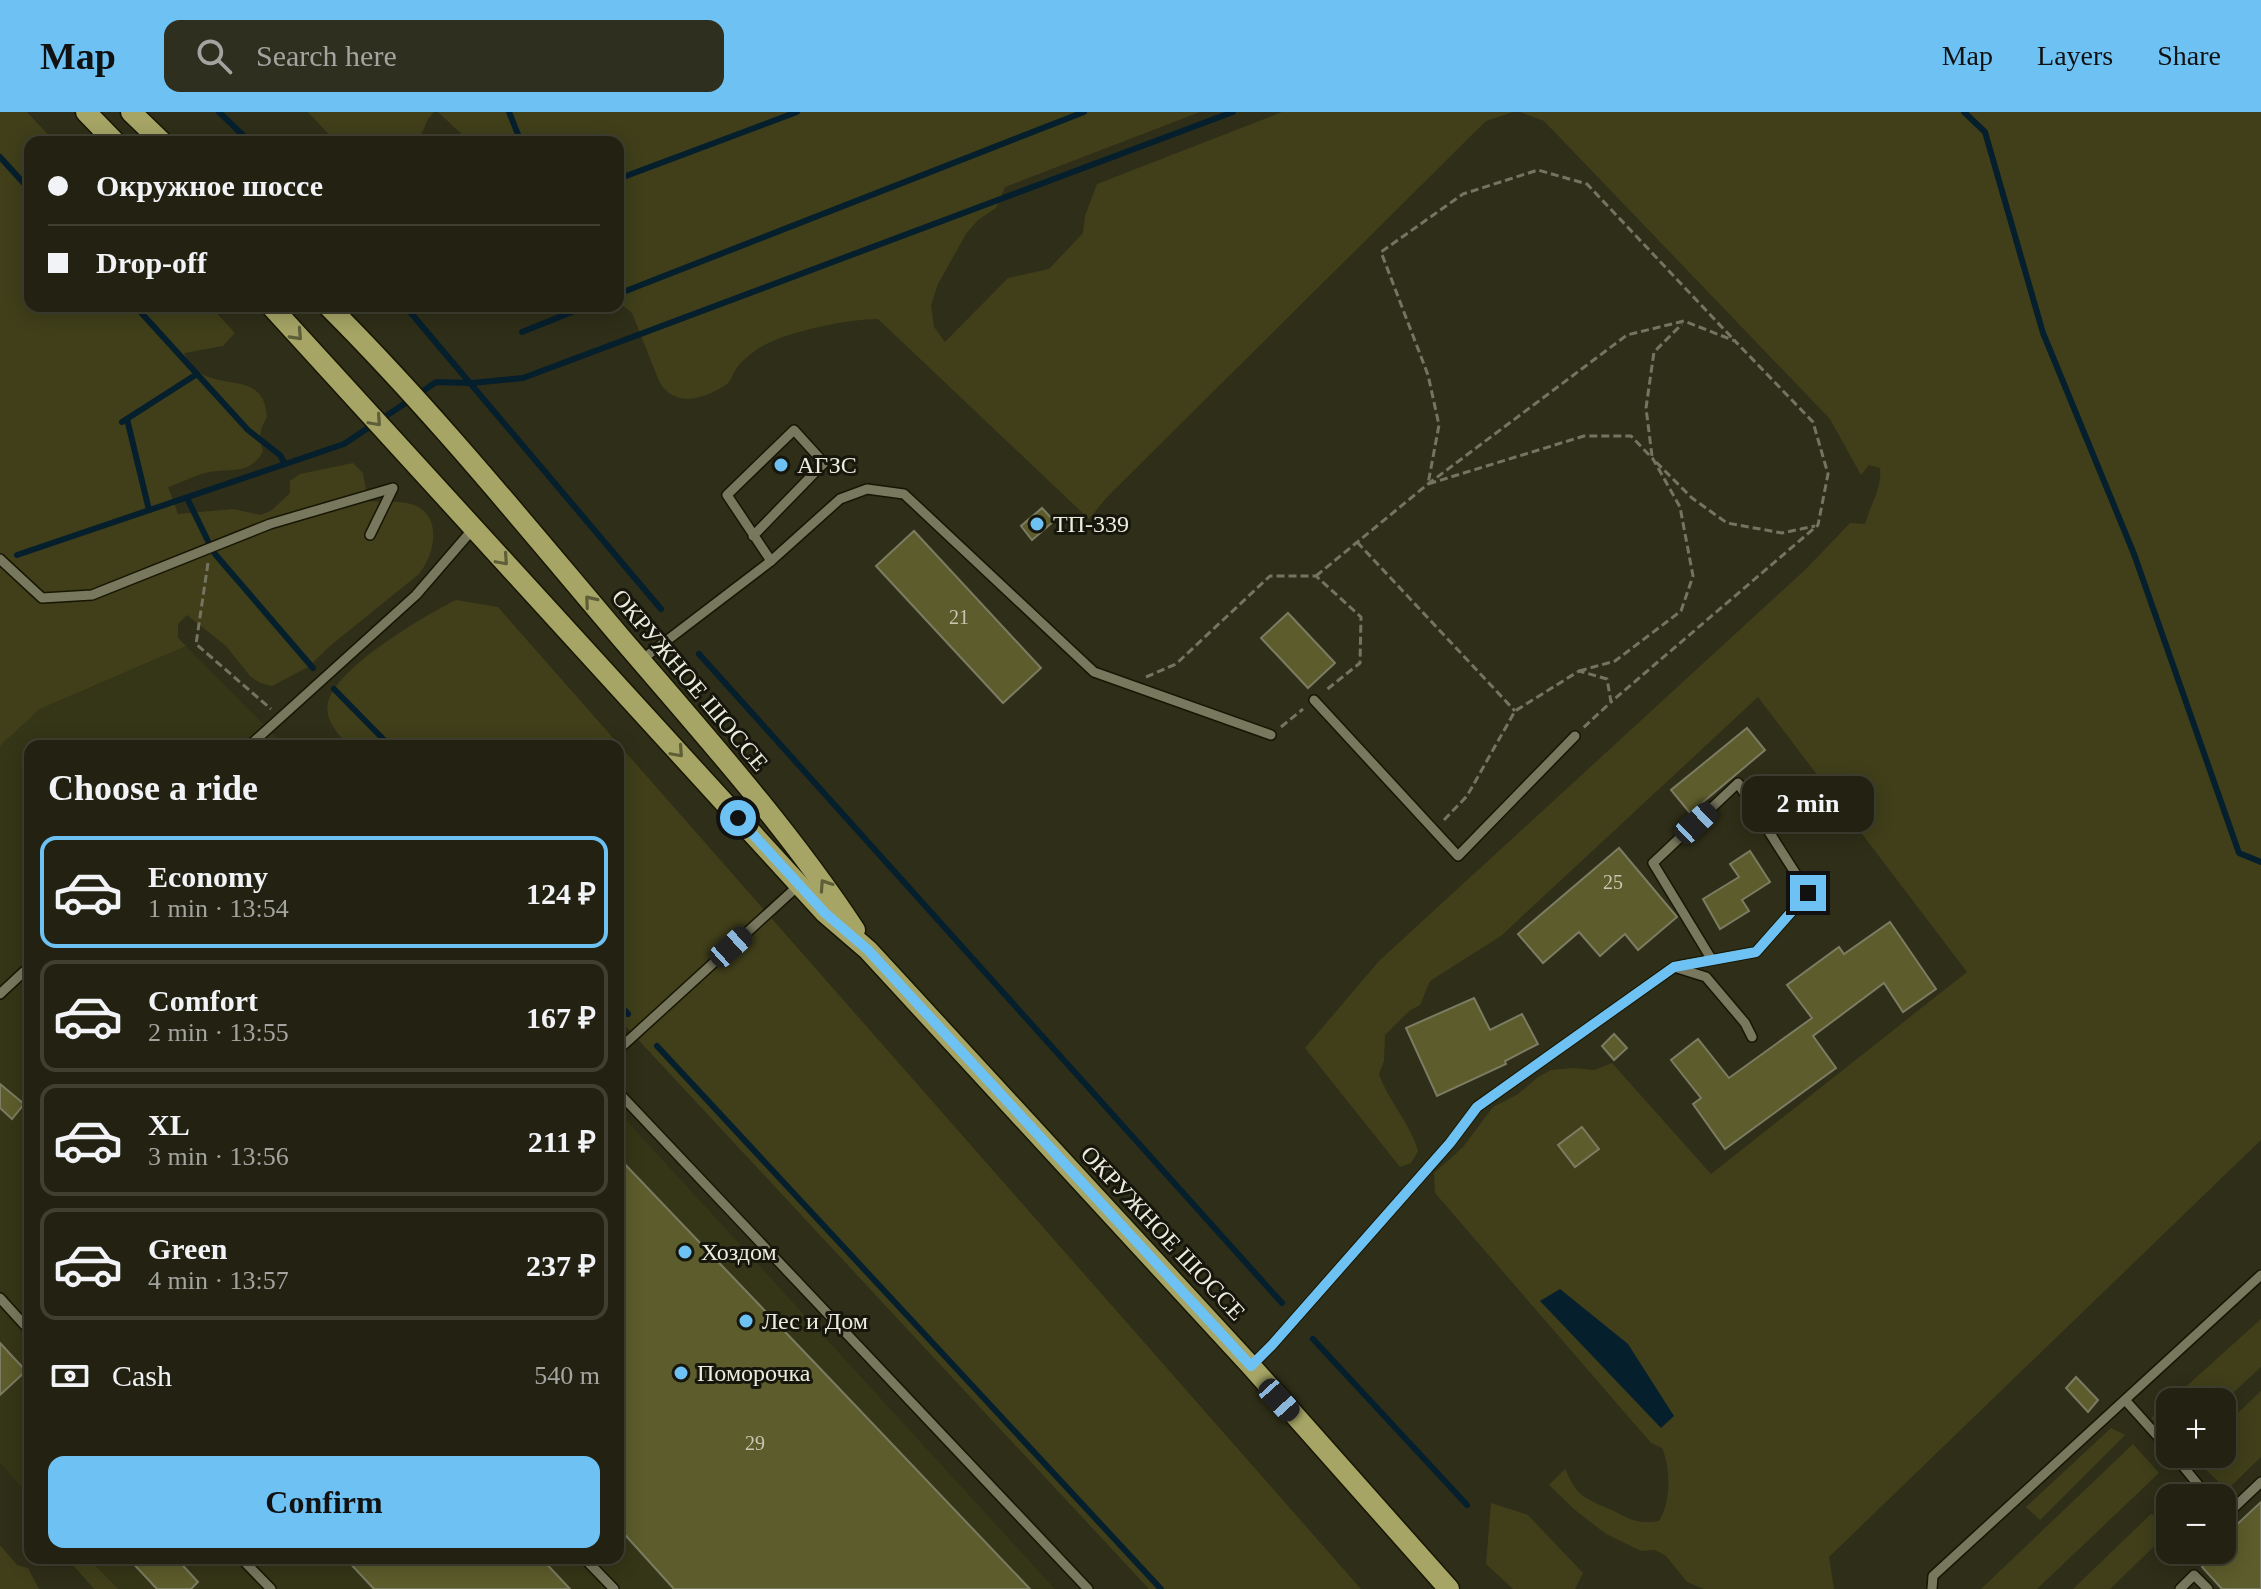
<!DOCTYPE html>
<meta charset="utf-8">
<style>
:root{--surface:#232212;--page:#2f2f20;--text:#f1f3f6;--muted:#a3a49f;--line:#403f32;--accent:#6ec2f3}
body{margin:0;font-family:"Times New Roman",serif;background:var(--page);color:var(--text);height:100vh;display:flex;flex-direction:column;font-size:30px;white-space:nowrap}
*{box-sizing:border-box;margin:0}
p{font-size:26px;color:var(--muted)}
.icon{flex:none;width:44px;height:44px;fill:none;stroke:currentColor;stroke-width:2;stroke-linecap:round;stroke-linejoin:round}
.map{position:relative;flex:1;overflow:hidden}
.side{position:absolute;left:24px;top:628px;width:600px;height:824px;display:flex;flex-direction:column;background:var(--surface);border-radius:16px;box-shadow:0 4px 20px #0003,0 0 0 2px var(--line)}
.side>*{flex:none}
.banner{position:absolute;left:24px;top:24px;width:600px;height:176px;border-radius:16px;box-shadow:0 4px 20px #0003,0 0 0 2px var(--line);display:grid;align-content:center;height:176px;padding:0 24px;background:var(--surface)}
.tools{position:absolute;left:2156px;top:1276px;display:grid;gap:16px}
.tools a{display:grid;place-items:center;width:80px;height:80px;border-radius:16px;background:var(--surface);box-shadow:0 4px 20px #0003,0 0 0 2px var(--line);font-size:40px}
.end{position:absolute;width:36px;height:36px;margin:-18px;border:10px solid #6ec2f3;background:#111;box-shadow:0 0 0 4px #111}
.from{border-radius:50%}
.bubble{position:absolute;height:56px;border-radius:16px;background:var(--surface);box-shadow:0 4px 20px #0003,0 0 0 2px var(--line);font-size:26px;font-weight:800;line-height:56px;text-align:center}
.car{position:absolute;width:24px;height:48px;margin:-24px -12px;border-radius:10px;box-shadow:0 0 6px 2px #0007;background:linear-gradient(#222 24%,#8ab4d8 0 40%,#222 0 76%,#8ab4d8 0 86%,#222 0)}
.banner b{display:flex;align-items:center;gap:28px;height:76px;font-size:30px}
.banner b+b{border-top:2px solid var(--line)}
.banner i{width:20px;height:20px;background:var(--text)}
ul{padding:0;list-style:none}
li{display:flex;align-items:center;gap:24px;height:112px;margin:0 16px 12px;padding:0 8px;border:4px solid var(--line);border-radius:16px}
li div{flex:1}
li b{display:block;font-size:30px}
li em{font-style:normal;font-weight:800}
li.current{border-color:var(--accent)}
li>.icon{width:72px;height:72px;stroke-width:1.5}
h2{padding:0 24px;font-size:36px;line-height:96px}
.pay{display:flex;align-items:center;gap:20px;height:88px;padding:0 24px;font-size:30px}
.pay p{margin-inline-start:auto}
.cta{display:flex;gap:16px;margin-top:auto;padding:16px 24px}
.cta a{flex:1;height:92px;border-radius:16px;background:var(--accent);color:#111;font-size:32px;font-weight:800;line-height:92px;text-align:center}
header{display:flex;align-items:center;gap:48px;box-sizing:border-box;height:112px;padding:0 40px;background:var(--accent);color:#111}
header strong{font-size:38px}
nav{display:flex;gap:44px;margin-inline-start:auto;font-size:28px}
.search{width:560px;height:72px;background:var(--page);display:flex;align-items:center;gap:20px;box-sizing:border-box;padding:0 28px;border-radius:16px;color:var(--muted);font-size:30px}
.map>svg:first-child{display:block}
.built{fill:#353517}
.green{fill:#403f1a}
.water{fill:#061f2d}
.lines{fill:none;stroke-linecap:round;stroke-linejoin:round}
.stream{stroke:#061f2d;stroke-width:6}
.building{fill:#5c5c2c;stroke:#7c7c63;stroke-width:2}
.lane-casing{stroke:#171602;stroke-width:12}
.primary-casing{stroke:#171602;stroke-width:23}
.path{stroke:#747461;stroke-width:3;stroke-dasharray:8 4;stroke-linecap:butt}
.lane{stroke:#78785f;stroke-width:9}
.primary{stroke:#a6a566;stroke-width:20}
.oneway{stroke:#5e5e39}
.route{stroke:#6ec2f3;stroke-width:10}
.poi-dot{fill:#6ec2f3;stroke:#16160c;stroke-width:3}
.labels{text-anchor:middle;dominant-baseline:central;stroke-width:6;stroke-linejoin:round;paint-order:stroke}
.number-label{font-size:20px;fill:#c8c8b2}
.poi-label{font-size:24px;fill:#ececde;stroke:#16160c;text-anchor:start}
.street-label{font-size:24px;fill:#ececde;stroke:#16160c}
</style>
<header>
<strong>Map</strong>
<div class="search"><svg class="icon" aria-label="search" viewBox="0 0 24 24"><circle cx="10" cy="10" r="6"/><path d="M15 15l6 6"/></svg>Search here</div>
<nav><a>Map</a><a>Layers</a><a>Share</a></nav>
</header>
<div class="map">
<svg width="2261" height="1477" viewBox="0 0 2261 1477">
<rect width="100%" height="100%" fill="#2f2e18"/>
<!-- built -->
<g class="built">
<path d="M186,534L285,634H30V1384L0,1351V634L40,597Z"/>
<path d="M618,999L1055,1477H118L88,1446H618Z"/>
</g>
<!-- green -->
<g class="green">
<path d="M0,0H27L55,30H30V194H210L235,221L223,234L184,241C206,290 263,249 267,305C260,317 258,325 263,339C250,365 228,355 205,361C193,364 181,371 168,375L178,402L233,397L261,403L272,398L290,381V369L300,362L353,351L363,361L368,389C381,390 394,389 407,391C443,398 437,439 419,462L330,534L308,555L272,574L260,571L250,564L226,534L187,503L178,512V526L186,534L40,597L0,634Z"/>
<path d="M308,0H434L428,7L418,30H336Z"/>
<path d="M438,0H1200L1005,75L996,96L978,108L966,122L938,172L931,193L934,215L945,230L1008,166L1049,157L1083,121L1085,104L1097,72L1282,0H1513L1486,9L1107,385L1089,407L878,207C847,207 785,220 759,236C752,241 741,249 736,257C732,262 732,268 727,272C705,287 674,297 659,269L632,201L618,190V30H470Z"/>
<path d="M1520,0H2261V1028L1829,1445L1834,1477H1704L1687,1470L1666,1444L1655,1438L1641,1439L1606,1422L1575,1398L1549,1373L1565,1357C1576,1381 1581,1385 1605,1395C1627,1404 1632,1413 1659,1409C1671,1390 1671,1357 1662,1336L1651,1331L1435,1081L1434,1061L1463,1035L1493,995L1518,982L1538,965L1551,958L1573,956L1594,958L1612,951L1711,1062L1967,860L1758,585L1501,824L1430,869L1420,893L1409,899L1385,923L1384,949L1379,962C1389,990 1410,1011 1418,1039L1411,1051L1400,1055L1305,936L1379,849L1806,457L1850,411L1865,412C1871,391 1882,377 1880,356L1869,353L1861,363L1830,307L1544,9Z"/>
<path d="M456,488L498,495L1361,1477H1149L618,906V634H348C338,621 324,608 328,591C334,557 425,503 456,488Z"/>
<path d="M2261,1207V1255L2222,1291L2170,1290V1327L2151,1306Z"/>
<path d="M2261,1279V1345L2227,1378L2192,1344L2222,1342V1316Z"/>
<path d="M2111,1316L2125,1323L2040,1408L2026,1395Z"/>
<path d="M2133,1332L2159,1361L2037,1477H1981Z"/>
<path d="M1491,1391L1528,1403L1583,1461L1575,1477H1513L1486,1452Z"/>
<path d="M2151,1402L2170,1412V1419L2110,1477H2073Z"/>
<path d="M0,1433L17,1453L28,1456L39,1477H0Z"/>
<path d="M67,1446H88L118,1477H94Z"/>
</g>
<!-- water -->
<path class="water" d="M1560,1177L1628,1232L1674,1304L1661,1316L1540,1189Z"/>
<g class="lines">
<!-- stream -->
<g class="stream">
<path d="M219,0L250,30"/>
<path d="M509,0L521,30"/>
<path d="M1964,0L1985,20L2043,221L2134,442L2239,741L2261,750"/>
<path d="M0,45L30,78"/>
<path d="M618,67L797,0"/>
<path d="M618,182L1084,0"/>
<path d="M135,194L248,318L280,343L285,352"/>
<path d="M405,194L661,497"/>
<path d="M522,220L587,194"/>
<path d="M419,282L436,270L472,271L523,266L1233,0"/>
<path d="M127,307L149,398"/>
<path d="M122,310L197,262"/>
<path d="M187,386L208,429"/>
<path d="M215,442L313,556"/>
<path d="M17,443L344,332L410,288"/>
<path d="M699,542L1282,1191"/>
<path d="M334,577L390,634"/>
<path d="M618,891L628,902"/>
<path d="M657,934L1161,1477"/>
<path d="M1313,1227L1467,1393"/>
</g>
</g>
<!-- building -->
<g class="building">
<path d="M1042,396L1054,409L1032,428L1021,414Z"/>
<path d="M914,419L1041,556L1003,591L876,454Z"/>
<path d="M1288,501L1335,551L1308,576L1261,526Z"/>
<path d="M1747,616L1765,638L1690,701L1671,678Z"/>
<path d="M1619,736L1677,805L1638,838L1625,822L1600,844L1579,820L1543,851L1518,822Z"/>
<path d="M1750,739L1770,770L1742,788L1749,799L1720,817L1703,787L1739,765L1730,752Z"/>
<path d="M1890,810L1936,877L1903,900L1884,871L1813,924L1836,956L1725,1037L1693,992L1701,986L1671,948L1698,927L1729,966L1812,906L1787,873L1839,835L1844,842Z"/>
<path d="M1474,886L1490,918L1522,902L1538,932L1505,949L1506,952L1437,984L1406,916Z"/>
<path d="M1614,922L1627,936L1614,948L1602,934Z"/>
<path d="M0,972L24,992L12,1007L0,996Z"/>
<path d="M1582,1015L1599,1037L1575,1055L1558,1033Z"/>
<path d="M618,1045L812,1248L1030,1477H674L618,1415Z"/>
<path d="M0,1231L26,1259L0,1283Z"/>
<path d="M2076,1265L2098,1288L2088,1300L2066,1276Z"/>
<path d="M2261,1390V1477H2222L2202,1455L2237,1422L2232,1417Z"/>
<path d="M128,1446H176L198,1470L191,1477H157Z"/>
<path d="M345,1446H541L570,1477H374Z"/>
</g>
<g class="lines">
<!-- lane casing -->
<g class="lane-casing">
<g id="lane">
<path d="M753,424L824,351L794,318L727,383L771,449"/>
<path d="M0,447L42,486L92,483L270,412L393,376L370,423"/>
<path d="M640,549L771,449L840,387L867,377L904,382L1094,560L1271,623"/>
<path d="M1314,588L1458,744L1575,624"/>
<path d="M249,634L416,483L473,417"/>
<path d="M1678,854L1756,840L1808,781L1738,671L1653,751L1712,848"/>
<path d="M0,882L30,854"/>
<path d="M618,938L799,773"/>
<path d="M618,980L1088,1477"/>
<path d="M0,1186L30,1219"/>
<path d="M1251,1254L1272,1233L1450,1031L1477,995L1674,855L1706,865L1745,911L1752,925"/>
<path d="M2126,1289L2170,1338"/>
<path d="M2173,1342L2209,1386"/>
<path d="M2222,1407L2261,1370"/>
<path d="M241,1446L271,1477"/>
<path d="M584,1446L614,1477"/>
<path d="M1932,1477L1933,1464L2261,1163"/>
<path d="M2180,1477L2194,1463L2208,1477"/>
</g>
</g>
<!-- primary casing -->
<g class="primary-casing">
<g id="primary">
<path d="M86,0L115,30"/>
<path d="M131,0L162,30"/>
<path d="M271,194L825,801L868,838L1251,1254L1449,1477"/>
<path d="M328,194C431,297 523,410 617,521C699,617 785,712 855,818"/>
</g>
</g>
<!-- path -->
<g class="path">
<path d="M1652,344L1646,296L1654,240L1682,212"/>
<path d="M1656,350L1692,386L1727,411L1782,421L1815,414"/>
<path d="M1357,430L1515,599"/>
<path d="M208,451L196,532L271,597"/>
<path d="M1316,464L1428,372L1627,223L1684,209L1735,229L1813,310L1828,362L1818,413L1611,590"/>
<path d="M1579,559L1615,549L1681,499L1693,464L1680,395L1653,347L1631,324H1584L1428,372L1439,313L1428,263L1381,140L1463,82L1538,58L1587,72L1735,229"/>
<path d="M1146,565L1176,552L1270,464H1316L1361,505L1360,551L1325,579"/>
<path d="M1281,615L1303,597"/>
<path d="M1444,708L1467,684L1515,599L1579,559L1607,567L1611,590L1583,616"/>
</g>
<!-- lane -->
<use href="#lane" class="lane"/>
<!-- primary -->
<use href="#primary" class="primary"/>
</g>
<!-- one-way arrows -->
<defs><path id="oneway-chevron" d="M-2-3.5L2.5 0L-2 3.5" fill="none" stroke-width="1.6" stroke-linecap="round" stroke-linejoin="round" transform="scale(2)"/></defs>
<g class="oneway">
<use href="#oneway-chevron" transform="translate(297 223) rotate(47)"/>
<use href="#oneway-chevron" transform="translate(376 309) rotate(48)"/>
<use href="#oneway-chevron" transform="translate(503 448) rotate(48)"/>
<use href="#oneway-chevron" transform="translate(590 489) rotate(-130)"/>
<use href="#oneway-chevron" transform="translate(678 640) rotate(48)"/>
<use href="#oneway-chevron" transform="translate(825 773) rotate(-124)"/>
</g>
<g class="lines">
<!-- route -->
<path class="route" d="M738,706L825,801L868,838L1251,1254L1272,1233L1450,1031L1477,995L1674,855L1756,840L1808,781"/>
</g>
<!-- markers -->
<g class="poi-dot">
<circle cx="781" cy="353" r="8"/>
<circle cx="1037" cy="412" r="8"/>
<circle cx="685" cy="1140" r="8"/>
<circle cx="746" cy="1209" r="8"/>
<circle cx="681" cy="1261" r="8"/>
</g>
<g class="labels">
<!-- number labels -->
<g class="number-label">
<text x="959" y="505">21</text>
<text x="1613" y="770">25</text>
<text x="755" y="1331">29</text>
</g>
<!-- poi labels -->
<g class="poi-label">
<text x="797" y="353">АГЗС</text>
<text x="1053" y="412">ТП-339</text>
<text x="701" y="1140">Хоздом</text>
<text x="762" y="1209">Лес и Дом</text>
<text x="697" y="1261">Поморочка</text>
</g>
<!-- street labels -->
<g class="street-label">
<text transform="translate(690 568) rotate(50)">ОКРУЖНОЕ ШОССЕ</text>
<text transform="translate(1163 1121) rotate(47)">ОКРУЖНОЕ ШОССЕ</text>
</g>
</g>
</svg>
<div class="tools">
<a>+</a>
<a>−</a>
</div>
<i class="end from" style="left:738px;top:706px"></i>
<i class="end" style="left:1808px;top:781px"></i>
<div class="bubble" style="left:1742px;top:664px;width:132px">2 min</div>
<i class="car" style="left:1696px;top:711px;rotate:47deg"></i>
<i class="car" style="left:731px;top:835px;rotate:48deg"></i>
<i class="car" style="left:1279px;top:1288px;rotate:138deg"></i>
<div class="banner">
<b><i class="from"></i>Окружное шоссе</b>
<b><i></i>Drop-off</b>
</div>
<section class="side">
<h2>Choose a ride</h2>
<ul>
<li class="current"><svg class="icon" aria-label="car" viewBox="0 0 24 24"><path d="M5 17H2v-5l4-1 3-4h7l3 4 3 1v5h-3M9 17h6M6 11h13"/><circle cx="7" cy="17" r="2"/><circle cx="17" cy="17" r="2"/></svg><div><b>Economy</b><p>1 min · 13:54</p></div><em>124 ₽</em></li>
<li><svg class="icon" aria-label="car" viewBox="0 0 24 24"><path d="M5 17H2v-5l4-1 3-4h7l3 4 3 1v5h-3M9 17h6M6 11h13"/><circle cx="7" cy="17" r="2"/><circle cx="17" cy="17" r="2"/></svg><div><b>Comfort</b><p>2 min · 13:55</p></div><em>167 ₽</em></li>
<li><svg class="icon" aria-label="car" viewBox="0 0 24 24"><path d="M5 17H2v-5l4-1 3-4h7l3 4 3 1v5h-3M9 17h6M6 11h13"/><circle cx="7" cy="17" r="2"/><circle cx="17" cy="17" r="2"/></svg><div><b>XL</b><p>3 min · 13:56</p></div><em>211 ₽</em></li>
<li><svg class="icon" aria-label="car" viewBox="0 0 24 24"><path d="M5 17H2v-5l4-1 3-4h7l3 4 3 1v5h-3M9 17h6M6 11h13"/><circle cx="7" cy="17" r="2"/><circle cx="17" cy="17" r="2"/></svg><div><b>Green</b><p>4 min · 13:57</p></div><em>237 ₽</em></li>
</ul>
<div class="pay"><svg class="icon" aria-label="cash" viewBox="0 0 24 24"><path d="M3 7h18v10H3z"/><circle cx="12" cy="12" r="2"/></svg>Cash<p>540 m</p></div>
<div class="cta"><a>Confirm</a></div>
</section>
</div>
